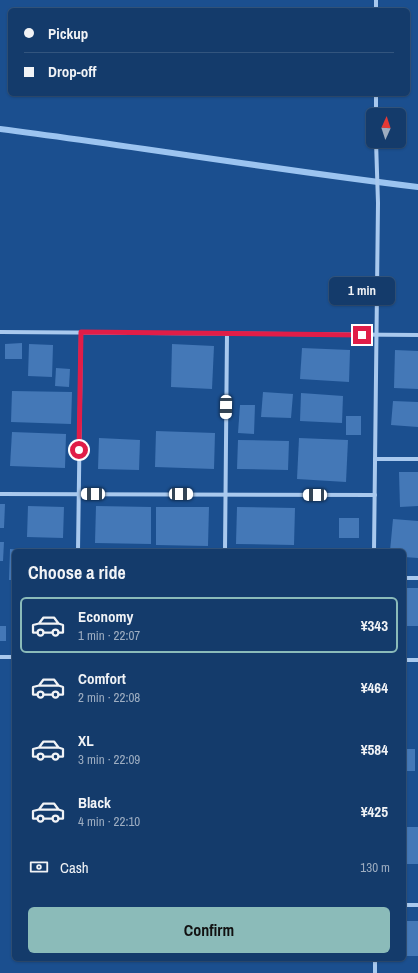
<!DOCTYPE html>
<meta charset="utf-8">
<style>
:root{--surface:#143b6b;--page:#1d4271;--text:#f1f3f6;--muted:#9dadc1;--line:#33557e;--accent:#8bbbb9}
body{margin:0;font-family:"Archivo Narrow",sans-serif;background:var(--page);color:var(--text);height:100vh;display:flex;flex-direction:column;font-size:15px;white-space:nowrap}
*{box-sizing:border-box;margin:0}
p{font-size:13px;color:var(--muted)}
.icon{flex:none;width:22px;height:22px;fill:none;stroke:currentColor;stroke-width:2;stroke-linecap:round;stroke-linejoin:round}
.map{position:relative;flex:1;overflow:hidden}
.sheet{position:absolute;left:12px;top:549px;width:394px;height:412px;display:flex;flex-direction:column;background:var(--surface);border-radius:6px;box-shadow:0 1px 3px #0004,0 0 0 1px var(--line)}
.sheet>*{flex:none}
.guide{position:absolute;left:8px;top:8px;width:402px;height:88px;border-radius:6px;box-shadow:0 1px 3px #0004,0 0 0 1px var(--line);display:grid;align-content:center;height:88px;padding:0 16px;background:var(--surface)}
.needle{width:26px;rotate:3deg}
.controls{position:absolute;left:366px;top:108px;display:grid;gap:8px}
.controls a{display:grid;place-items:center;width:40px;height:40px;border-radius:6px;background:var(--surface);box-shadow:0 1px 3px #0004,0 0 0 1px var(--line);font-size:20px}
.end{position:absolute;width:18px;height:18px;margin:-9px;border:5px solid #e11d48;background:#fff;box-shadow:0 0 0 2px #fff}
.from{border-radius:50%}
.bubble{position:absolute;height:28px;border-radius:6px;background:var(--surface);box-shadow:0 1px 3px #0004,0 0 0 1px var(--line);font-size:13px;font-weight:800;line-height:28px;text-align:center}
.car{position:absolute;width:12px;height:24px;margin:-12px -6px;border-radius:5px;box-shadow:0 0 3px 1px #0007;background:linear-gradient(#fff 24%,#345 0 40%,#fff 0 76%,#345 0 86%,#fff 0)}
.guide b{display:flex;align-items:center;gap:14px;height:38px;font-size:15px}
.guide b+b{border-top:1px solid var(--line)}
.guide i{width:10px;height:10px;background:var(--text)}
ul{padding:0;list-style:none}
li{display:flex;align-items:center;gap:12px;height:56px;margin:0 8px 6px;padding:0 8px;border:2px solid transparent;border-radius:6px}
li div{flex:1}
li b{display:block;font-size:15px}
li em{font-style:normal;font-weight:800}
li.current{border-color:var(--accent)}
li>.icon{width:36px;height:36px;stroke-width:1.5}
h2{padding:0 16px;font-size:18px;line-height:48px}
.pay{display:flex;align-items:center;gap:10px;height:44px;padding:0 16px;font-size:15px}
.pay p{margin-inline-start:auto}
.button{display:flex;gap:8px;margin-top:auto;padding:8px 16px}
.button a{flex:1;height:46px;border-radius:6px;background:var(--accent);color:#111;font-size:16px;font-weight:800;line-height:46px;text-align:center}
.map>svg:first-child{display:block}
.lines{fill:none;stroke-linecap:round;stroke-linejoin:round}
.stream{stroke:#9cc4f0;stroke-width:6}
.building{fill:#4478b7}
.minor{stroke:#a9c9ee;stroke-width:4}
.route{stroke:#e11d48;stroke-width:5}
</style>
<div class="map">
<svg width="418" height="973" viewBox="0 0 418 973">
<rect width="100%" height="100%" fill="#1b4f8f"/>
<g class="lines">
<!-- stream -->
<path class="stream" d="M0,129C140,147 278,170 418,187"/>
</g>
<!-- building -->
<g class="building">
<path d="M22,343V359H5V344Z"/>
<path d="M29,344L53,345L52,377L28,376Z"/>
<path d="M172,344L214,346L212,389L171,387Z"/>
<path d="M302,348L350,350L349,382L300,379Z"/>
<path d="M395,350L418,351V389L394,388Z"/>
<path d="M56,368L70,369L69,387L55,386Z"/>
<path d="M12,391L72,392L71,424L11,422Z"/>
<path d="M263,392L293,394L291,418L261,417Z"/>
<path d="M301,393L343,396L342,423L300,421Z"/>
<path d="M393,401L418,402V427L391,425Z"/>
<path d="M240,405H255L254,434L238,433Z"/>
<rect x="346" y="416" width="15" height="19"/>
<path d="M156,431L215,433L214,469L155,467Z"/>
<path d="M12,432L66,434L65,468L10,466Z"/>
<path d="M99,438L140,440L139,470L98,469Z"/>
<path d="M299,438L348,440L346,482L297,479Z"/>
<path d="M238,440L289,441L288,470L237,469Z"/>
<path d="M399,472H418V506L400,507Z"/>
<path d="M0,504H5L4,528H0Z"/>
<path d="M28,506L64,507L63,538L27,537Z"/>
<path d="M96,506L151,507V544L95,543Z"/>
<path d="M156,507H209L208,546L156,545Z"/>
<path d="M237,507L295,508L294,545L236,544Z"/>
<rect x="339" y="518" width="20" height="20"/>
<path d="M393,519L418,521V558L404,557V551H390Z"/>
<path d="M0,542H4L3,561H0Z"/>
<path d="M10,549L22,550V551H14V580H9Z"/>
<rect x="404" y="588" width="14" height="38"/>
<path d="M13,602H14V626H12Z"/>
<rect x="0" y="626" width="6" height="15"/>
<rect x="404" y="749" width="11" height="22"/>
<rect x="404" y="827" width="14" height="37"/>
<rect x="404" y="921" width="14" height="35"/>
</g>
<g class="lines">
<!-- minor -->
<g class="minor">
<path d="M376,10V0"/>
<path d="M376,115V94"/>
<path d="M0,332L418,335"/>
<path d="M375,459H418"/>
<path d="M0,494L375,495"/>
<path d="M78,551L81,332"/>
<path d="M225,551L227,334"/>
<path d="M374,551L378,203L376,141"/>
<path d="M404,578H418"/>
<path d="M0,657H14"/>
<path d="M404,660H418"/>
<path d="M404,905H418"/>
<path d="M375,959V973"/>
</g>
</g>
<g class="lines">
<!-- route -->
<path class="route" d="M79,450L81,332L362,335"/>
</g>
</svg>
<div class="controls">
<a><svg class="needle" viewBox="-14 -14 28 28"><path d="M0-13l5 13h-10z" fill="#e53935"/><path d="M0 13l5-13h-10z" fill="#9dadc1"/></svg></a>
</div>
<i class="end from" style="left:79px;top:450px"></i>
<i class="end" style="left:362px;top:335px"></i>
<div class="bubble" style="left:329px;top:277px;width:66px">1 min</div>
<i class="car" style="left:226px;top:407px;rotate:181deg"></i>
<i class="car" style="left:93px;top:494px;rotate:270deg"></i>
<i class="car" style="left:181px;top:494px;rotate:90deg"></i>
<i class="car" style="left:315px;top:495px;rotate:270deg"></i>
<div class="guide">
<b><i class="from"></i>Pickup</b>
<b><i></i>Drop-off</b>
</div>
<section class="sheet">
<h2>Choose a ride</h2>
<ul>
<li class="current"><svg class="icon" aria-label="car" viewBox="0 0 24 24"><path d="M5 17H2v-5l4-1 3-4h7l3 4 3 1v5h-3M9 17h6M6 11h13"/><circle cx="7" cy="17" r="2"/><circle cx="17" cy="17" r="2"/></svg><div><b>Economy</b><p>1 min · 22:07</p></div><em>¥343</em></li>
<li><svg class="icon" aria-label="car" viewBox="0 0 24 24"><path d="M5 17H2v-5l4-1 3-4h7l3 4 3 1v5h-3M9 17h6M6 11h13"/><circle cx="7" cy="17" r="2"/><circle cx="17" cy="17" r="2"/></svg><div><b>Comfort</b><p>2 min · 22:08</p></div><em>¥464</em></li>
<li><svg class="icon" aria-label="car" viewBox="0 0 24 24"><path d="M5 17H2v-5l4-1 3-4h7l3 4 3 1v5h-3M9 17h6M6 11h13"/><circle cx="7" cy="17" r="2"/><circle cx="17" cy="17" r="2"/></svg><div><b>XL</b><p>3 min · 22:09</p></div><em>¥584</em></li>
<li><svg class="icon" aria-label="car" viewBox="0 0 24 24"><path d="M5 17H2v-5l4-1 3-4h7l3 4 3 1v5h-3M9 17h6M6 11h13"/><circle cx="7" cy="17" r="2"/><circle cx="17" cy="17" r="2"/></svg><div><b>Black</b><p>4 min · 22:10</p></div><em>¥425</em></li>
</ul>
<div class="pay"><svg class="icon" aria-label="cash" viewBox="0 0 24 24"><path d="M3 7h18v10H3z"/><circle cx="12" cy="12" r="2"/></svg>Cash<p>130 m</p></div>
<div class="button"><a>Confirm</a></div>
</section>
</div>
